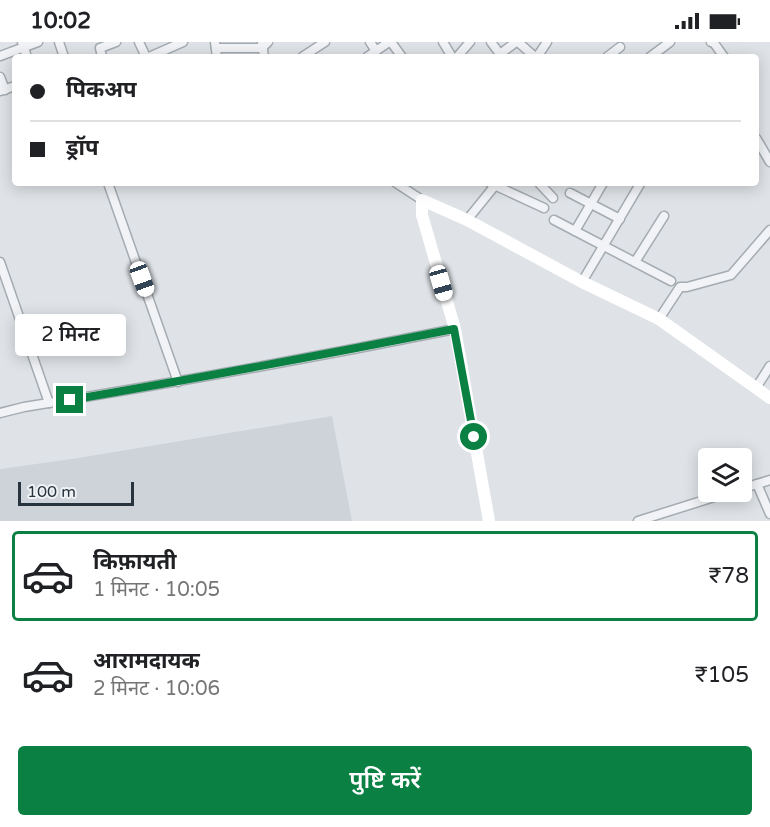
<!DOCTYPE html>
<html lang="hi">
<meta charset="utf-8">
<style>
:root{--surface:#fff;--page:#f6f6f6;--text:#202124;--muted:#757577;--line:#e0e0e0;--accent:#0b8043}
body{margin:0;font-family:"Varela Round","Noto Sans Devanagari",sans-serif;background:var(--page);color:var(--text);height:100vh;display:flex;flex-direction:column;font-size:22px;white-space:nowrap}
*{box-sizing:border-box;margin:0}
p{font-size:20px;color:var(--muted)}
.icon{flex:none;width:33px;height:33px;fill:none;stroke:currentColor;stroke-width:2;stroke-linecap:round;stroke-linejoin:round}
.map{position:relative;height:479px;overflow:hidden}
.details{display:flex;flex-direction:column;background:var(--surface);flex:1}
.details>*{flex:none}
.banner{position:absolute;left:12px;top:12px;width:747px;height:132px;border-radius:6px;box-shadow:0 3px 15px #0003;display:grid;align-content:center;height:132px;padding:0 18px;background:var(--surface)}
.fabs{position:absolute;left:698px;top:406px;display:grid;gap:12px}
.fabs a{display:grid;place-items:center;width:54px;height:54px;border-radius:6px;background:var(--surface);box-shadow:0 3px 15px #0003;font-size:30px}
.scale{position:absolute;left:18px;bottom:15px;width:116px;box-sizing:border-box;padding-left:6px;border:3px solid #28343d;border-top:0;font-size:16px;line-height:21px;white-space:nowrap;color:#28343d;-webkit-text-stroke:4px #eef2f5;paint-order:stroke}
.end{position:absolute;width:27px;height:27px;margin:-14px;border:8px solid #0b8043;background:#fff;box-shadow:0 0 0 3px #fff}
.from{border-radius:50%}
.bubble{position:absolute;height:42px;border-radius:6px;background:var(--surface);box-shadow:0 3px 15px #0003;font-size:20px;font-weight:600;line-height:42px;text-align:center}
.car{position:absolute;width:18px;height:36px;margin:-18px -9px;border-radius:8px;box-shadow:0 0 4px 2px #0007;background:linear-gradient(#fff 24%,#345 0 40%,#fff 0 76%,#345 0 86%,#fff 0)}
.banner b{display:flex;align-items:center;gap:21px;height:57px;font-size:22px}
.banner b+b{border-top:2px solid var(--line)}
.banner i{width:15px;height:15px;background:var(--text)}
ul{padding:10px 0 0;list-style:none}
li{display:flex;align-items:center;gap:18px;height:90px;margin:0 12px 9px;padding:0 6px;border:3px solid transparent;border-radius:6px}
li div{flex:1}
li b{display:block;font-size:22px}
li em{font-style:normal;font-weight:600}
li.selected{border-color:var(--accent)}
li>.icon{width:54px;height:54px;stroke-width:1.5}
.action{display:flex;gap:12px;margin-top:auto;padding:12px 18px}
.action a{flex:1;height:69px;border-radius:6px;background:var(--accent);color:#fff;font-size:24px;font-weight:600;line-height:69px;text-align:center}
.status{display:flex;justify-content:space-between;align-items:center;height:42px;padding:0 30px;background:var(--surface);direction:ltr}
.status svg{height:16px;fill:currentColor}
.map>svg:first-child{display:block}
.built{fill:#cdd3d9}
.lines{fill:none;stroke-linecap:round;stroke-linejoin:round}
.street-casing{stroke:#a4abb1;stroke-width:11}
.street{stroke:#f1f3f6;stroke-width:8}
.secondary{stroke:#fff;stroke-width:12}
.route{stroke:#0b8043;stroke-width:8}
</style>
<div class="status"><b>10:02</b><svg viewBox="0 0 49 12"><path d="M0 12V9h3v3zM5 12V6h3v6zM10 12V3h3v9zM15 12V0h3v12zM26 1h20v11H26zM47 4h2v5h-2z"/></svg></div>
<div class="map">
<svg width="770" height="479" viewBox="0 0 770 479">
<rect width="100%" height="100%" fill="#dfe3e7"/>
<!-- built -->
<path class="built" d="M332,374L352,479H0V427L72,417Z"/>
<g class="lines">
<!-- street casing -->
<g class="street-casing">
<g id="street">
<path d="M22,0L27,15"/>
<path d="M59,0L64,15"/>
<path d="M139,0L146,15"/>
<path d="M215,0L217,15"/>
<path d="M262,0L264,15"/>
<path d="M370,0L376,9"/>
<path d="M391,0L402,15"/>
<path d="M443,0L452,15"/>
<path d="M491,0L502,15"/>
<path d="M518,0L535,15"/>
<path d="M711,0L714,1L724,15"/>
<path d="M216,6H262L268,0"/>
<path d="M500,12L516,0"/>
<path d="M0,14L38,0"/>
<path d="M102,15L100,6L116,0"/>
<path d="M149,15L183,0"/>
<path d="M302,15L325,0"/>
<path d="M367,15L389,0"/>
<path d="M457,15L470,0"/>
<path d="M537,15L547,0"/>
<path d="M607,15L620,5"/>
<path d="M650,15L670,0"/>
<path d="M0,35L5,48"/>
<path d="M0,49L15,44"/>
<path d="M756,96L770,120"/>
<path d="M108,141L178,340"/>
<path d="M396,141L422,158"/>
<path d="M490,141L544,166"/>
<path d="M539,141L553,156"/>
<path d="M570,151L620,177"/>
<path d="M467,178L497,141"/>
<path d="M554,178L671,239"/>
<path d="M575,189L603,141"/>
<path d="M0,220L49,361"/>
<path d="M635,220L664,174"/>
<path d="M582,240L640,142"/>
<path d="M659,277L680,245H687L731,233L770,188"/>
<path d="M756,346L770,324"/>
<path d="M0,371L24,365C168,342 311,316 455,287"/>
<path d="M757,442L770,472"/>
<path d="M741,447L770,438"/>
<path d="M638,479L730,450"/>
</g>
</g>
<!-- street -->
<use href="#street" class="street"/>
<!-- secondary -->
<path class="secondary" d="M489,479L455,287L422,173V158L467,178L582,240L659,277L770,356"/>
</g>
<g class="lines">
<!-- route -->
<path class="route" d="M70,358C199,336 327,312 454,287L474,395"/>
</g>
</svg>
<div class="fabs">
<a><svg class="icon" aria-label="layers" viewBox="0 0 24 24"><path d="M12 4l9 5-9 5-9-5zM3 14l9 5 9-5"/></svg></a>
</div>
<div class="scale">100 m</div>
<i class="end from" style="left:474px;top:395px"></i>
<i class="end" style="left:70px;top:358px"></i>
<div class="bubble" style="left:15px;top:272px;width:111px">2 मिनट</div>
<i class="car" style="left:142px;top:237px;rotate:160deg"></i>
<i class="car" style="left:441px;top:241px;rotate:164deg"></i>
<div class="banner">
<b><i class="from"></i>पिकअप</b>
<b><i></i>ड्रॉप</b>
</div>
</div>
<section class="details">
<ul>
<li class="selected"><svg class="icon" aria-label="car" viewBox="0 0 24 24"><path d="M5 17H2v-5l4-1 3-4h7l3 4 3 1v5h-3M9 17h6M6 11h13"/><circle cx="7" cy="17" r="2"/><circle cx="17" cy="17" r="2"/></svg><div><b>किफ़ायती</b><p>1 मिनट · 10:05</p></div><em>₹78</em></li>
<li><svg class="icon" aria-label="car" viewBox="0 0 24 24"><path d="M5 17H2v-5l4-1 3-4h7l3 4 3 1v5h-3M9 17h6M6 11h13"/><circle cx="7" cy="17" r="2"/><circle cx="17" cy="17" r="2"/></svg><div><b>आरामदायक</b><p>2 मिनट · 10:06</p></div><em>₹105</em></li>
</ul>
<div class="action"><a>पुष्टि करें</a></div>
</section>
